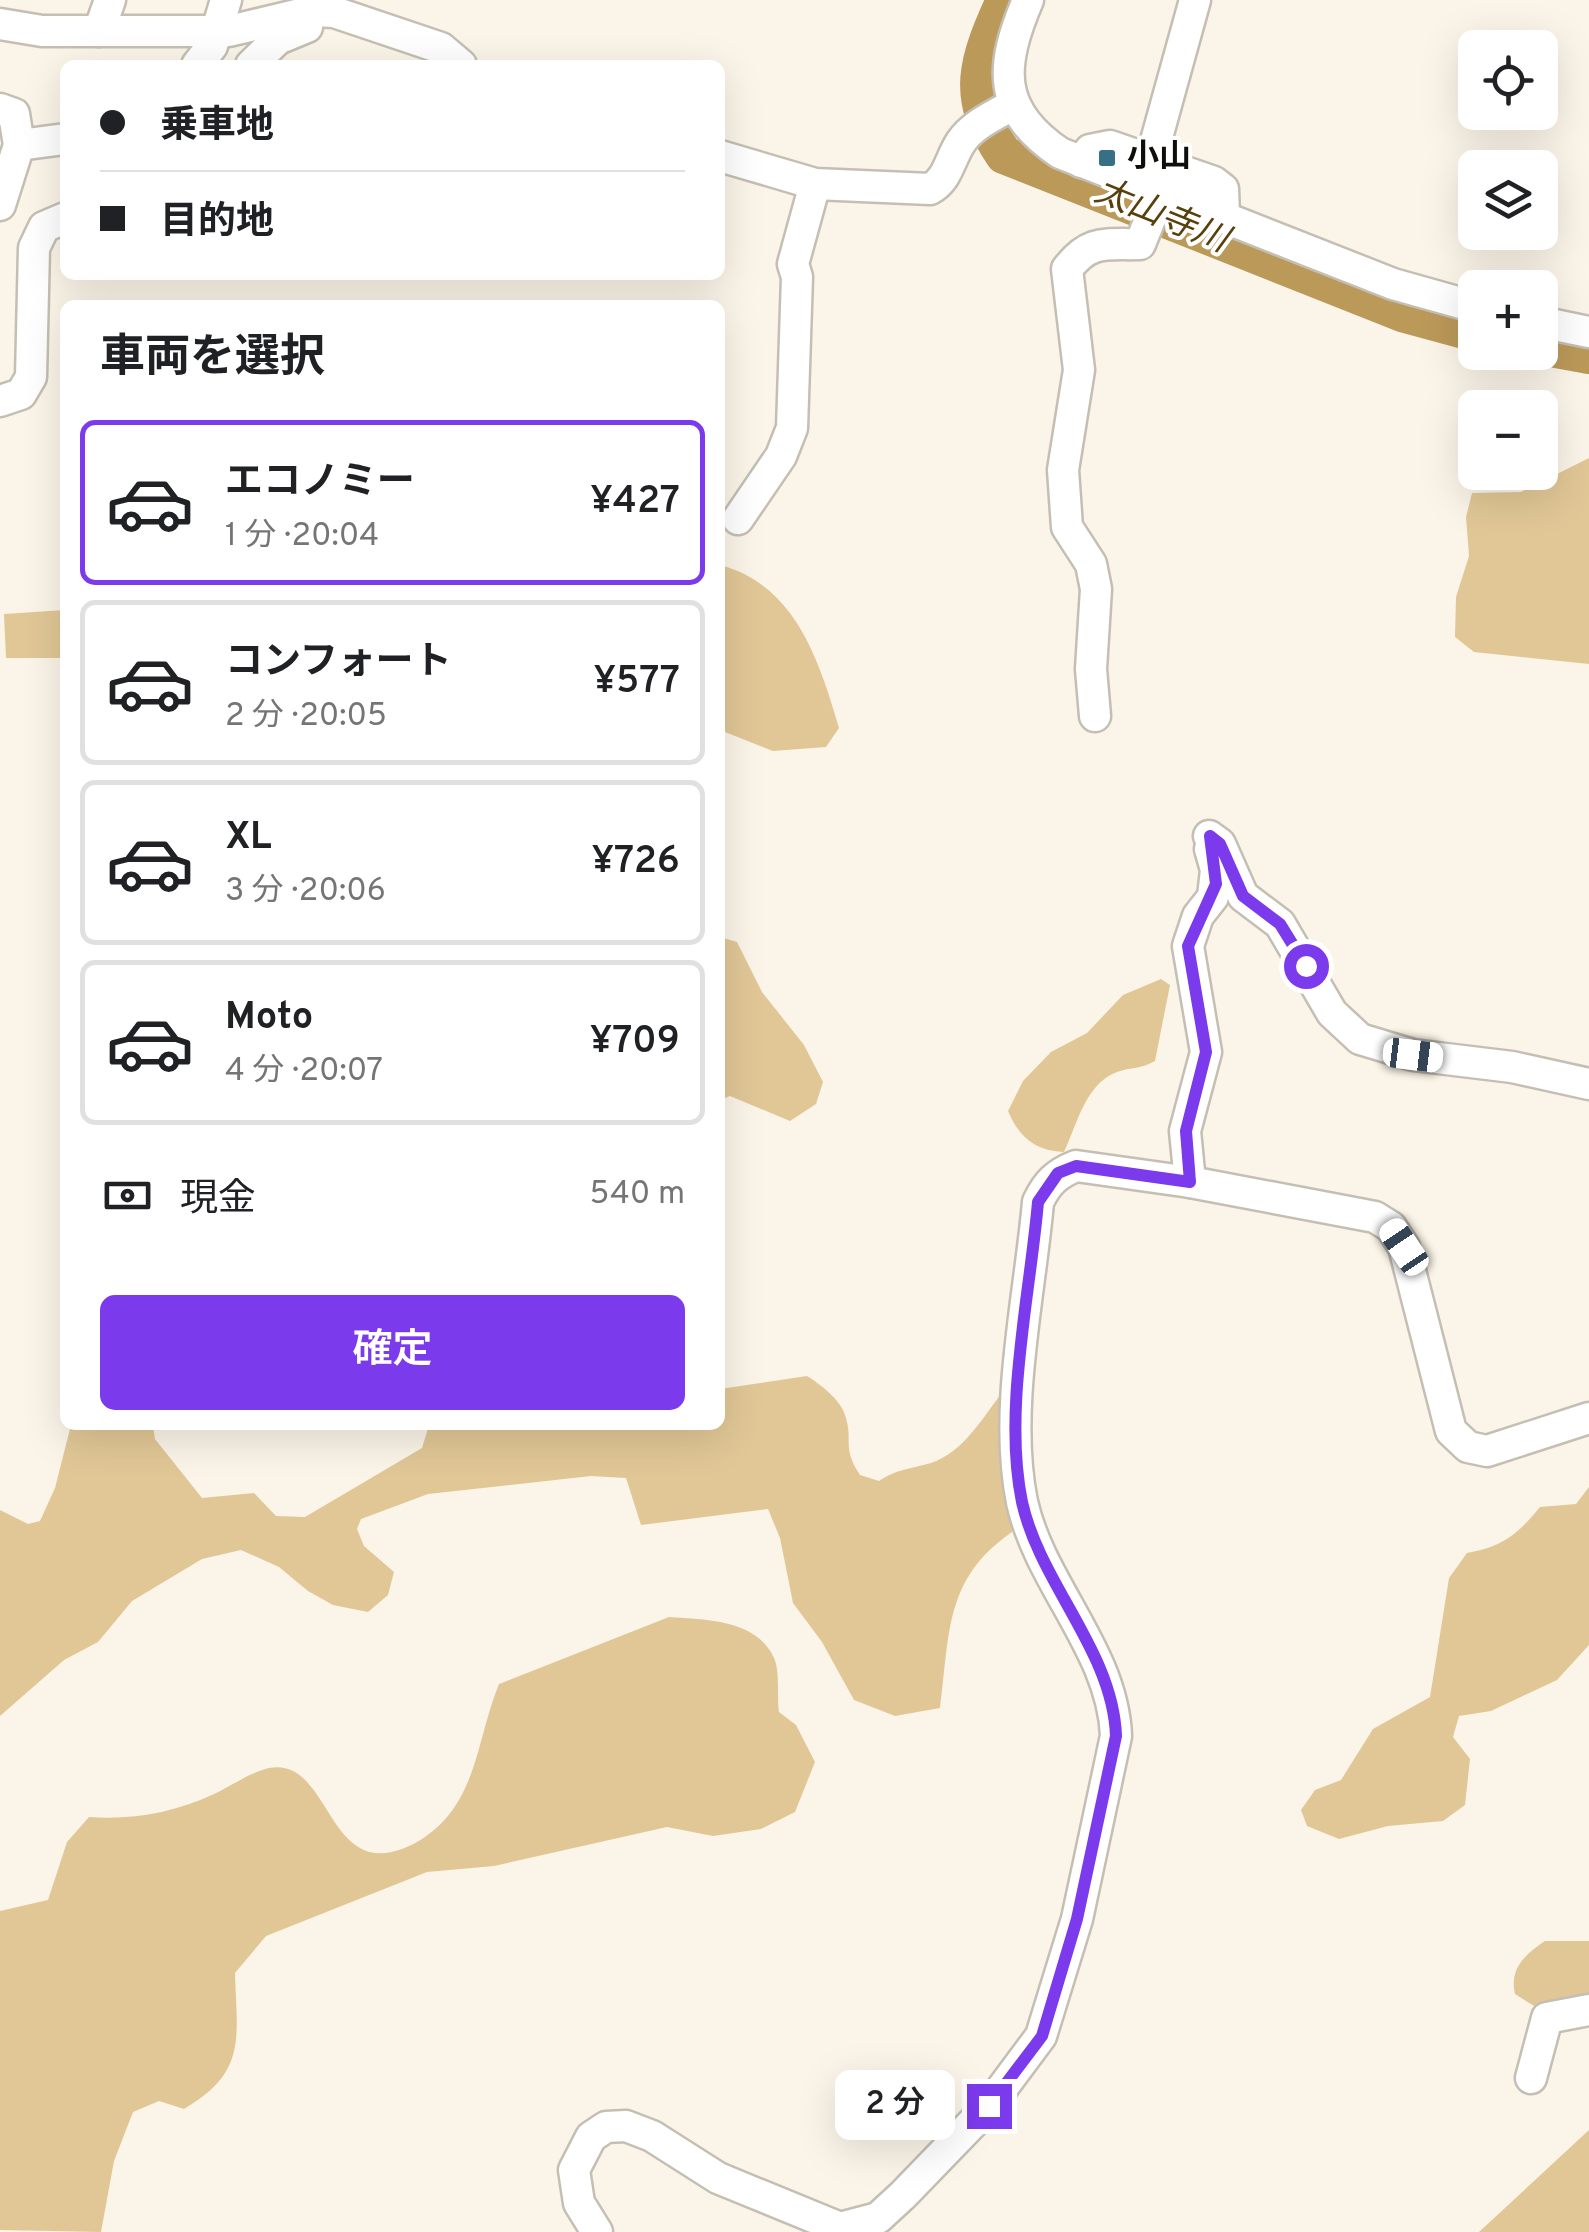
<!DOCTYPE html>
<html lang="ja">
<meta charset="utf-8">
<style>
:root{--surface:#fff;--page:#f6f6f6;--text:#202124;--muted:#757577;--line:#e0e0e0;--accent:#7c3aed}
body{margin:0;font-family:Overpass,"Noto Sans JP",sans-serif;background:var(--page);color:var(--text);height:100vh;display:flex;flex-direction:column;font-size:38px;white-space:nowrap}
*{box-sizing:border-box;margin:0}
p{font-size:32px;color:var(--muted)}
.icon{flex:none;width:55px;height:55px;fill:none;stroke:currentColor;stroke-width:2;stroke-linecap:round;stroke-linejoin:round}
.map{position:relative;flex:1;overflow:hidden}
.sheet{position:absolute;left:60px;top:300px;width:665px;height:1130px;display:flex;flex-direction:column;background:var(--surface);border-radius:15px;box-shadow:0 10px 40px #0002}
.sheet>*{flex:none}
.guide{position:absolute;left:60px;top:60px;width:665px;height:220px;border-radius:15px;box-shadow:0 10px 40px #0002;display:grid;align-content:center;height:220px;padding:0 40px;background:var(--surface)}
.buttons{position:absolute;left:1458px;top:30px;display:grid;gap:20px}
.buttons a{display:grid;place-items:center;width:100px;height:100px;border-radius:15px;background:var(--surface);box-shadow:0 10px 40px #0002;font-size:50px}
.end{position:absolute;width:45px;height:45px;margin:-22px;border:12px solid #7c3aed;background:#fff;box-shadow:0 0 0 5px #fff}
.from{border-radius:50%}
.bubble{position:absolute;height:70px;border-radius:15px;background:var(--surface);box-shadow:0 10px 40px #0002;font-size:32px;font-weight:600;line-height:70px;text-align:center}
.car{position:absolute;width:30px;height:60px;margin:-30px -15px;border-radius:12px;box-shadow:0 0 8px 2px #0007;background:linear-gradient(#fff 24%,#345 0 40%,#fff 0 76%,#345 0 86%,#fff 0)}
.guide b{display:flex;align-items:center;gap:35px;height:95px;font-size:38px}
.guide b+b{border-top:2px solid var(--line)}
.guide i{width:25px;height:25px;background:var(--text)}
ul{padding:0;list-style:none}
li{display:flex;align-items:center;gap:30px;height:165px;margin:0 20px 15px;padding:0 20px;border:5px solid var(--line);border-radius:15px}
li div{flex:1}
li b{display:block;font-size:38px}
li em{font-style:normal;font-weight:600}
li.active{border-color:var(--accent)}
li>.icon{width:90px;height:90px;stroke-width:1.5}
h2{padding:0 40px;font-size:45px;line-height:120px}
.pay{display:flex;align-items:center;gap:25px;height:110px;padding:0 40px;font-size:38px}
.pay p{margin-inline-start:auto}
.action{display:flex;gap:20px;margin-top:auto;padding:20px 40px}
.action a{flex:1;height:115px;border-radius:15px;background:var(--accent);color:#fff;font-size:40px;font-weight:600;line-height:115px;text-align:center}
.map>svg:first-child{display:block}
.green{fill:#e1c796}
.lines{fill:none;stroke-linecap:round;stroke-linejoin:round}
.river{stroke:#bb9959;stroke-width:38}
.minor-casing{stroke:#c5bfb3;stroke-width:35}
.minor{stroke:#fff;stroke-width:30}
.route{stroke:#7c3aed;stroke-width:12}
.poi-dot{fill:#366f88;stroke:#fff;stroke-width:4}
.labels{text-anchor:middle;dominant-baseline:central;stroke-width:8;stroke-linejoin:round;paint-order:stroke}
.poi-label{font-size:32px;font-weight:bold;fill:#100e0a;stroke:#fff;text-anchor:start}
.water-label{font-size:35px;font-style:italic;fill:#57400b;stroke:#fff}
</style>
<div class="map">
<svg width="1589" height="2232" viewBox="0 0 1589 2232">
<rect width="100%" height="100%" fill="#fbf4e8"/>
<!-- green -->
<g class="green">
<path d="M1589,458V664L1474,652L1455,637L1456,597L1469,556L1466,517L1472,493L1521,492Z"/>
<path d="M720,565C796,585 819,661 839,728L826,747L773,751L720,730Z"/>
<path d="M65,610V658H6L4,614Z"/>
<path d="M720,937L737,942L762,992L804,1045L823,1082L816,1104L790,1121L730,1096L720,1100Z"/>
<path d="M1161,979L1170,985L1155,1061C1141,1069 1131,1067 1117,1072C1085,1084 1077,1125 1064,1152C1035,1151 1019,1137 1008,1111L1023,1081L1051,1052L1087,1033L1123,995Z"/>
<path d="M807,1376C821,1385 840,1399 845,1415C854,1441 841,1446 860,1475L879,1481C897,1469 910,1469 931,1463C964,1452 983,1417 1004,1390L1013,1403L1012,1532C944,1579 950,1633 940,1708L895,1716L854,1700L822,1642L793,1603L780,1538L768,1509L641,1525L626,1478L591,1476L428,1494L361,1519L357,1529L364,1546L394,1572L388,1595L368,1612L333,1605L308,1591L279,1567L241,1550L202,1559L132,1601L98,1642L64,1660L0,1716V1510L28,1524L40,1521L55,1488L71,1425H153L155,1439L202,1498L254,1493L276,1516L305,1517L422,1448L429,1425H720V1389Z"/>
<path d="M1589,1487V1645L1557,1680L1491,1711L1459,1716L1453,1737L1470,1759L1465,1805L1443,1821L1388,1826L1339,1839L1307,1826L1301,1810L1315,1790L1341,1780L1373,1729L1430,1697L1449,1578L1467,1553C1502,1547 1517,1535 1540,1507L1576,1504Z"/>
<path d="M669,1617C707,1620 756,1619 774,1658C780,1671 777,1697 779,1712L796,1725L815,1762L795,1812L761,1829L713,1836L667,1827L494,1866L427,1872L266,1936L235,1973C237,2039 247,2072 184,2109L159,2101L133,2112L114,2161L101,2232L0,2230V1911L48,1900L67,1842L89,1817C133,1820 173,1813 214,1794C231,1786 251,1772 269,1768C322,1758 326,1847 375,1853C392,1855 412,1846 425,1837C478,1800 476,1740 499,1684Z"/>
<path d="M1545,1941H1589V2005L1539,2009L1515,1994C1509,1969 1525,1954 1545,1941Z"/>
<path d="M1589,2130V2232H1479Z"/>
</g>
<g class="lines">
<!-- river -->
<g class="river">
<path d="M1005,0C978,60 964,96 1004,155L1405,314L1475,333"/>
<path d="M1540,346L1589,355"/>
</g>
<!-- minor casing -->
<g class="minor-casing">
<g id="minor">
<path d="M1028,0C1000,66 996,110 1060,153L1393,284L1475,307"/>
<path d="M0,24L42,31H229L313,11L334,12L441,48L461,65"/>
<path d="M99,31L110,0"/>
<path d="M197,65L212,46L226,0"/>
<path d="M251,65L278,39L307,27"/>
<path d="M0,109L14,114L19,145L0,205"/>
<path d="M19,145L65,139"/>
<path d="M720,156L815,184L930,189C948,180 950,158 961,142C973,124 996,115 1014,104"/>
<path d="M1151,159L1195,0"/>
<path d="M1081,162L1090,150L1110,146L1214,182L1223,189L1224,215"/>
<path d="M1540,322L1589,332"/>
<path d="M0,401L21,394L31,377L34,248L44,227L65,218"/>
<path d="M738,519L781,456L792,428L797,277L793,264L815,184"/>
<path d="M1095,716L1091,669L1096,589L1091,564L1067,527L1063,470L1079,370L1067,269C1090,239 1105,245 1140,244L1161,192"/>
<path d="M1209,836L1220,844L1243,896L1280,924L1332,1013L1360,1039L1413,1055L1512,1067L1589,1084"/>
<path d="M1190,1182L1185,1131L1206,1052L1188,946L1198,916L1213,897L1216,870L1210,849"/>
<path d="M1531,2078L1547,2018L1589,2010"/>
<path d="M597,2232L579,2203L574,2170L591,2137L606,2127L626,2126L652,2136L718,2178L840,2228L878,2218L903,2195L989,2106L1041,2036L1077,1919L1116,1736C1113,1651 1040,1584 1022,1502C1003,1410 1030,1295 1038,1202C1047,1183 1056,1174 1076,1166L1190,1182L1375,1217L1391,1227L1404,1247L1451,1431L1468,1447L1487,1451L1589,1418"/>
</g>
</g>
<!-- minor -->
<use href="#minor" class="minor"/>
</g>
<g class="lines">
<!-- route -->
<path class="route" d="M989,2106L1042,2036L1077,1919L1116,1736C1113,1651 1040,1584 1022,1502C1003,1411 1030,1295 1038,1202L1058,1173L1076,1166L1190,1182L1186,1131L1206,1052L1188,946L1216,884L1210,836L1220,844L1243,896L1280,924L1306,966"/>
</g>
<!-- markers -->
<rect class="poi-dot" x="1097" y="148" width="20" height="20" rx="5"/>
<g class="labels">
<!-- poi labels -->
<g class="poi-label">
<text x="1127" y="158">小山</text>
</g>
<!-- water labels -->
<g class="water-label">
<text transform="translate(1161 217) rotate(22)">太山寺川</text>
</g>
</g>
</svg>
<div class="buttons">
<a><svg class="icon" aria-label="locate" viewBox="0 0 24 24"><circle cx="12" cy="12" r="6"/><path d="M12 2v4M12 18v4M2 12h4M18 12h4"/></svg></a>
<a><svg class="icon" aria-label="layers" viewBox="0 0 24 24"><path d="M12 4l9 5-9 5-9-5zM3 14l9 5 9-5"/></svg></a>
<a>+</a>
<a>−</a>
</div>
<i class="end from" style="left:1306px;top:966px"></i>
<i class="end" style="left:989px;top:2106px"></i>
<div class="bubble" style="left:835px;top:2070px;width:120px">2 分</div>
<i class="car" style="left:1413px;top:1055px;rotate:97deg"></i>
<i class="car" style="left:1404px;top:1247px;rotate:326deg"></i>
<div class="guide">
<b><i class="from"></i>乗車地</b>
<b><i></i>目的地</b>
</div>
<section class="sheet">
<h2>車両を選択</h2>
<ul>
<li class="active"><svg class="icon" aria-label="car" viewBox="0 0 24 24"><path d="M5 17H2v-5l4-1 3-4h7l3 4 3 1v5h-3M9 17h6M6 11h13"/><circle cx="7" cy="17" r="2"/><circle cx="17" cy="17" r="2"/></svg><div><b>エコノミー</b><p>1 分 · 20:04</p></div><em>¥427</em></li>
<li><svg class="icon" aria-label="car" viewBox="0 0 24 24"><path d="M5 17H2v-5l4-1 3-4h7l3 4 3 1v5h-3M9 17h6M6 11h13"/><circle cx="7" cy="17" r="2"/><circle cx="17" cy="17" r="2"/></svg><div><b>コンフォート</b><p>2 分 · 20:05</p></div><em>¥577</em></li>
<li><svg class="icon" aria-label="car" viewBox="0 0 24 24"><path d="M5 17H2v-5l4-1 3-4h7l3 4 3 1v5h-3M9 17h6M6 11h13"/><circle cx="7" cy="17" r="2"/><circle cx="17" cy="17" r="2"/></svg><div><b>XL</b><p>3 分 · 20:06</p></div><em>¥726</em></li>
<li><svg class="icon" aria-label="car" viewBox="0 0 24 24"><path d="M5 17H2v-5l4-1 3-4h7l3 4 3 1v5h-3M9 17h6M6 11h13"/><circle cx="7" cy="17" r="2"/><circle cx="17" cy="17" r="2"/></svg><div><b>Moto</b><p>4 分 · 20:07</p></div><em>¥709</em></li>
</ul>
<div class="pay"><svg class="icon" aria-label="cash" viewBox="0 0 24 24"><path d="M3 7h18v10H3z"/><circle cx="12" cy="12" r="2"/></svg>現金<p>540 m</p></div>
<div class="action"><a>確定</a></div>
</section>
</div>
